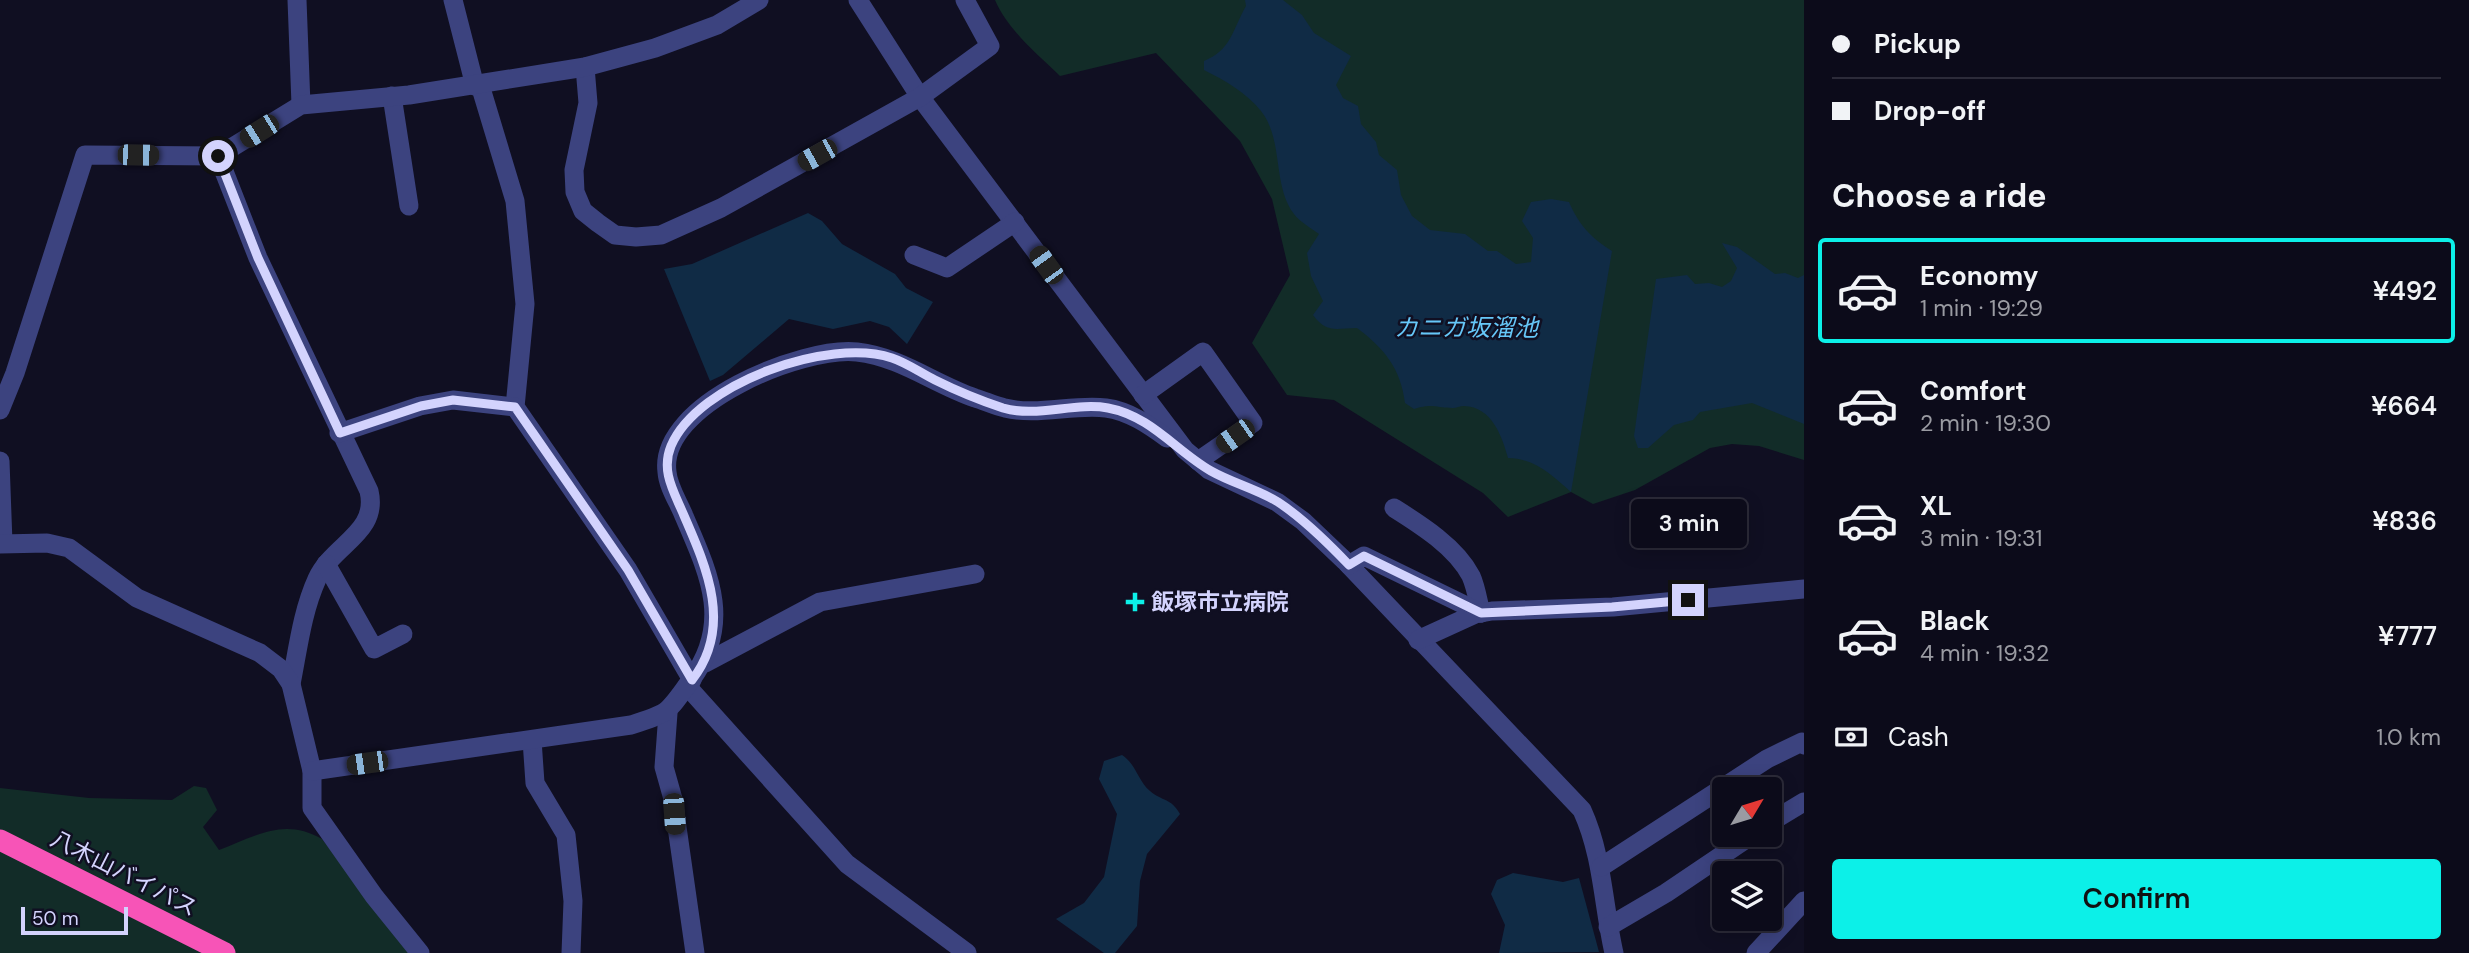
<!DOCTYPE html>
<meta charset="utf-8">
<style>
:root{--surface:#0c0b1a;--page:#151423;--text:#f1f3f6;--muted:#9a9ba2;--line:#2c2b39;--accent:#0cf0e8}
body{margin:0;font-family:"DM Sans","Noto Sans JP",sans-serif;background:var(--page);color:var(--text);height:100vh;display:flex;flex-direction:column;font-size:26px;white-space:nowrap}
*{box-sizing:border-box;margin:0}
p{font-size:23px;color:var(--muted)}
.icon{flex:none;width:38px;height:38px;fill:none;stroke:currentColor;stroke-width:2;stroke-linecap:round;stroke-linejoin:round}
.map{position:relative;flex:1;overflow:hidden}
.panel{display:flex;flex-direction:column;background:var(--surface);width:665px}
.panel>*{flex:none}
.top-card{display:grid;align-content:center;height:154px;padding:0 28px;background:var(--surface)}
.needle{width:46px;rotate:52deg}
.controls{position:absolute;left:1712px;top:777px;display:grid;gap:14px}
.controls a{display:grid;place-items:center;width:70px;height:70px;border-radius:7px;background:var(--surface);box-shadow:0 4px 18px #0003,0 0 0 2px var(--line);font-size:35px}
.scale{position:absolute;left:21px;bottom:18px;width:107px;box-sizing:border-box;padding-left:7px;border:4px solid #d3d3fd;border-top:0;font-size:19px;line-height:24px;white-space:nowrap;color:#d3d3fd;-webkit-text-stroke:5px #100f22;paint-order:stroke}
.end{position:absolute;width:32px;height:32px;margin:-16px;border:9px solid #d3d3fd;background:#111;box-shadow:0 0 0 4px #111}
.from{border-radius:50%}
.bubble{position:absolute;height:49px;border-radius:7px;background:var(--surface);box-shadow:0 4px 18px #0003,0 0 0 2px var(--line);font-size:23px;font-weight:600;line-height:49px;text-align:center}
.car{position:absolute;width:21px;height:42px;margin:-21px -10px;border-radius:9px;box-shadow:0 0 5px 2px #0007;background:linear-gradient(#222 24%,#8ab4d8 0 40%,#222 0 76%,#8ab4d8 0 86%,#222 0)}
.top-card b{display:flex;align-items:center;gap:24px;height:66px;font-size:26px}
.top-card b+b{border-top:2px solid var(--line)}
.top-card i{width:18px;height:18px;background:var(--text)}
ul{padding:0;list-style:none}
li{display:flex;align-items:center;gap:21px;height:105px;margin:0 14px 10px;padding:0 14px;border:4px solid transparent;border-radius:7px}
li div{flex:1}
li b{display:block;font-size:26px}
li em{font-style:normal;font-weight:600}
li.selected{border-color:var(--accent)}
li>.icon{width:63px;height:63px;stroke-width:1.5}
h2{padding:0 28px;font-size:32px;line-height:84px}
.pay{display:flex;align-items:center;gap:18px;height:77px;padding:0 28px;font-size:26px}
.pay p{margin-inline-start:auto}
.primary-button{display:flex;gap:14px;margin-top:auto;padding:14px 28px}
.primary-button a{flex:1;height:80px;border-radius:7px;background:var(--accent);color:#111;font-size:28px;font-weight:600;line-height:80px;text-align:center}
main{display:flex;flex:1;min-height:0}
.map>svg:first-child{display:block}
.green{fill:#122c28}
.water{fill:#102b45}
.lines{fill:none;stroke-linecap:round;stroke-linejoin:round}
.minor{stroke:#3c437f;stroke-width:19}
.highway{stroke:#f754b7;stroke-width:21}
.route{stroke:#d3d3fd;stroke-width:9}
.poi-dot{fill:#0cf0e8;stroke:#100f22;stroke-width:2.5}
.labels{text-anchor:middle;dominant-baseline:central;stroke-width:5;stroke-linejoin:round;paint-order:stroke}
.poi-label{font-size:23px;font-weight:bold;fill:#d3d3fd;stroke:#100f22;text-anchor:start}
.street-label{font-size:23px;fill:#d3d3fd;stroke:#100f22}
.water-label{font-size:24px;font-style:italic;fill:#66c7f8;stroke:#100f22}
</style>
<main>
<div class="map">
<svg width="1804" height="953" viewBox="0 0 1804 953">
<rect width="100%" height="100%" fill="#100f22"/>
<!-- green -->
<g class="green">
<path d="M995,0H1804V460L1759,446L1732,444L1710,448L1635,490L1593,504L1571,492L1508,517L1483,493L1334,400L1287,395L1252,343L1290,275L1272,199L1240,141L1156,53L1060,76C1037,54 1008,30 995,0Z"/>
<path d="M194,786L206,788L217,810L203,827L219,850C256,836 284,817 322,839L410,953H0V788L89,798L172,800Z"/>
</g>
<!-- water -->
<g class="water">
<path d="M1245,0H1283L1302,15L1314,33L1351,56L1336,85L1343,98L1358,106L1361,124L1376,142L1379,155L1397,170L1401,195L1412,216L1430,230L1465,234L1488,251H1497L1516,264L1531,262L1533,238L1522,221L1531,202L1551,199L1569,202C1579,225 1591,238 1612,251L1571,492C1552,475 1534,458 1508,458C1502,436 1492,407 1464,406C1460,406 1456,408 1453,408C1435,408 1433,403 1414,409L1405,403C1401,369 1384,348 1357,328C1336,328 1327,334 1313,315L1323,301L1311,276L1307,253L1319,234C1311,228 1300,222 1294,214C1272,185 1284,140 1261,111C1247,93 1224,80 1204,70V61C1231,50 1232,31 1246,6Z"/>
<path d="M808,213L822,221L842,244L895,274L906,288L933,302L907,344L889,327L870,321L833,329L789,319L723,375L710,381L664,269L692,264Z"/>
<path d="M1722,243L1737,247L1775,274L1785,273L1798,278L1804,275V424L1752,403L1700,412L1693,420L1674,425L1648,448H1638L1634,436L1656,279L1687,275L1695,284L1709,283L1722,287L1731,281L1737,268Z"/>
<path d="M1122,755C1136,764 1138,781 1150,791C1163,802 1170,797 1180,814L1147,854L1140,881L1137,926L1115,953H1104L1056,919L1084,903L1104,877L1117,814L1099,779L1104,761Z"/>
<path d="M1513,873L1563,882L1579,878L1599,952L1499,953L1505,925L1491,894L1497,880Z"/>
</g>
<g class="lines">
<!-- minor -->
<g class="minor">
<path d="M297,0L301,105"/>
<path d="M453,0L475,86"/>
<path d="M858,0L920,97L1185,450L1209,470L1277,502L1303,521L1345,561L1582,810C1603,856 1603,905 1614,953"/>
<path d="M585,67L588,103L574,170L575,192L583,211L598,223L615,235L636,237L661,235L721,208L920,97L990,46L965,0"/>
<path d="M480,85L515,201L525,304L515,407L628,570L692,680"/>
<path d="M392,96L409,206"/>
<path d="M218,156L258,258L369,491C379,533 333,544 317,579C302,612 298,649 291,684"/>
<path d="M914,255L947,268L1015,222"/>
<path d="M1143,395L1203,352L1253,423L1198,461"/>
<path d="M0,410L15,373L85,155L218,156L301,105L409,95L585,67L655,48L717,25L759,0"/>
<path d="M339,433L420,406L453,400L515,407"/>
<path d="M0,461L3,543"/>
<path d="M1394,508C1421,525 1456,547 1471,576C1476,587 1478,601 1481,613"/>
<path d="M0,544L47,543L69,548L137,598L260,653L281,669L291,684L312,771V808L374,896L420,953"/>
<path d="M326,564L374,649L403,634"/>
<path d="M1349,565L1364,556L1481,613"/>
<path d="M1418,640L1475,614L1492,611L1613,607L1804,589"/>
<path d="M705,663L820,602L975,574"/>
<path d="M687,686L847,864L967,953"/>
<path d="M668,713L664,767L673,799L695,953"/>
<path d="M532,740L535,783L566,835L573,901L571,953"/>
<path d="M312,771L631,725C671,712 666,714 691,680C733,623 709,574 684,516C679,503 668,487 667,472C658,404 804,346 857,352C901,357 934,384 975,398C985,401 995,406 1005,408C1037,416 1073,404 1106,408C1129,411 1149,425 1167,438"/>
<path d="M1769,823L1804,802"/>
<path d="M1601,867L1767,759L1802,742L1804,745"/>
<path d="M1608,927L1666,893L1752,835"/>
<path d="M1756,953L1804,901"/>
</g>
<!-- highway -->
<path class="highway" d="M0,840L225,953"/>
</g>
<g class="lines">
<!-- route -->
<path class="route" d="M218,156L258,258L340,433L421,406L453,400L515,407L628,570L692,680C734,626 706,566 682,511C673,490 661,470 671,446C698,383 829,337 892,358C907,363 921,373 935,380C957,391 979,400 1003,408C1036,418 1075,402 1108,408C1151,416 1176,451 1211,471C1232,483 1257,489 1278,502C1304,519 1328,543 1349,565L1364,556L1481,613L1612,607L1688,600"/>
</g>
<!-- markers -->
<path class="poi-dot" d="M1131.5 591.5h7v7h7v7h-7v7h-7v-7h-7v-7h7z"/>
<g class="labels">
<!-- poi labels -->
<g class="poi-label">
<text x="1151" y="602">飯塚市立病院</text>
</g>
<!-- street labels -->
<g class="street-label">
<text transform="translate(124 873) rotate(27)">八木山バイパス</text>
</g>
<!-- water labels -->
<g class="water-label">
<text x="1466" y="327">カニガ坂溜池</text>
</g>
</g>
</svg>
<div class="controls">
<a><svg class="needle" viewBox="-14 -14 28 28"><path d="M0-13l5 13h-10z" fill="#e53935"/><path d="M0 13l5-13h-10z" fill="#9a9ba2"/></svg></a>
<a><svg class="icon" aria-label="layers" viewBox="0 0 24 24"><path d="M12 4l9 5-9 5-9-5zM3 14l9 5 9-5"/></svg></a>
</div>
<div class="scale">50 m</div>
<i class="end from" style="left:218px;top:156px"></i>
<i class="end" style="left:1688px;top:600px"></i>
<div class="bubble" style="left:1631px;top:499px;width:116px">3 min</div>
<i class="car" style="left:259px;top:131px;rotate:238deg"></i>
<i class="car" style="left:138px;top:155px;rotate:91deg"></i>
<i class="car" style="left:817px;top:155px;rotate:241deg"></i>
<i class="car" style="left:1046px;top:265px;rotate:324deg"></i>
<i class="car" style="left:1235px;top:436px;rotate:235deg"></i>
<i class="car" style="left:367px;top:763px;rotate:262deg"></i>
<i class="car" style="left:674px;top:814px;rotate:176deg"></i>
</div>
<section class="panel">
<div class="top-card">
<b><i class="from"></i>Pickup</b>
<b><i></i>Drop-off</b>
</div>
<h2>Choose a ride</h2>
<ul>
<li class="selected"><svg class="icon" aria-label="car" viewBox="0 0 24 24"><path d="M5 17H2v-5l4-1 3-4h7l3 4 3 1v5h-3M9 17h6M6 11h13"/><circle cx="7" cy="17" r="2"/><circle cx="17" cy="17" r="2"/></svg><div><b>Economy</b><p>1 min · 19:29</p></div><em>¥492</em></li>
<li><svg class="icon" aria-label="car" viewBox="0 0 24 24"><path d="M5 17H2v-5l4-1 3-4h7l3 4 3 1v5h-3M9 17h6M6 11h13"/><circle cx="7" cy="17" r="2"/><circle cx="17" cy="17" r="2"/></svg><div><b>Comfort</b><p>2 min · 19:30</p></div><em>¥664</em></li>
<li><svg class="icon" aria-label="car" viewBox="0 0 24 24"><path d="M5 17H2v-5l4-1 3-4h7l3 4 3 1v5h-3M9 17h6M6 11h13"/><circle cx="7" cy="17" r="2"/><circle cx="17" cy="17" r="2"/></svg><div><b>XL</b><p>3 min · 19:31</p></div><em>¥836</em></li>
<li><svg class="icon" aria-label="car" viewBox="0 0 24 24"><path d="M5 17H2v-5l4-1 3-4h7l3 4 3 1v5h-3M9 17h6M6 11h13"/><circle cx="7" cy="17" r="2"/><circle cx="17" cy="17" r="2"/></svg><div><b>Black</b><p>4 min · 19:32</p></div><em>¥777</em></li>
</ul>
<div class="pay"><svg class="icon" aria-label="cash" viewBox="0 0 24 24"><path d="M3 7h18v10H3z"/><circle cx="12" cy="12" r="2"/></svg>Cash<p>1.0 km</p></div>
<div class="primary-button"><a>Confirm</a></div>
</section>
</main>
